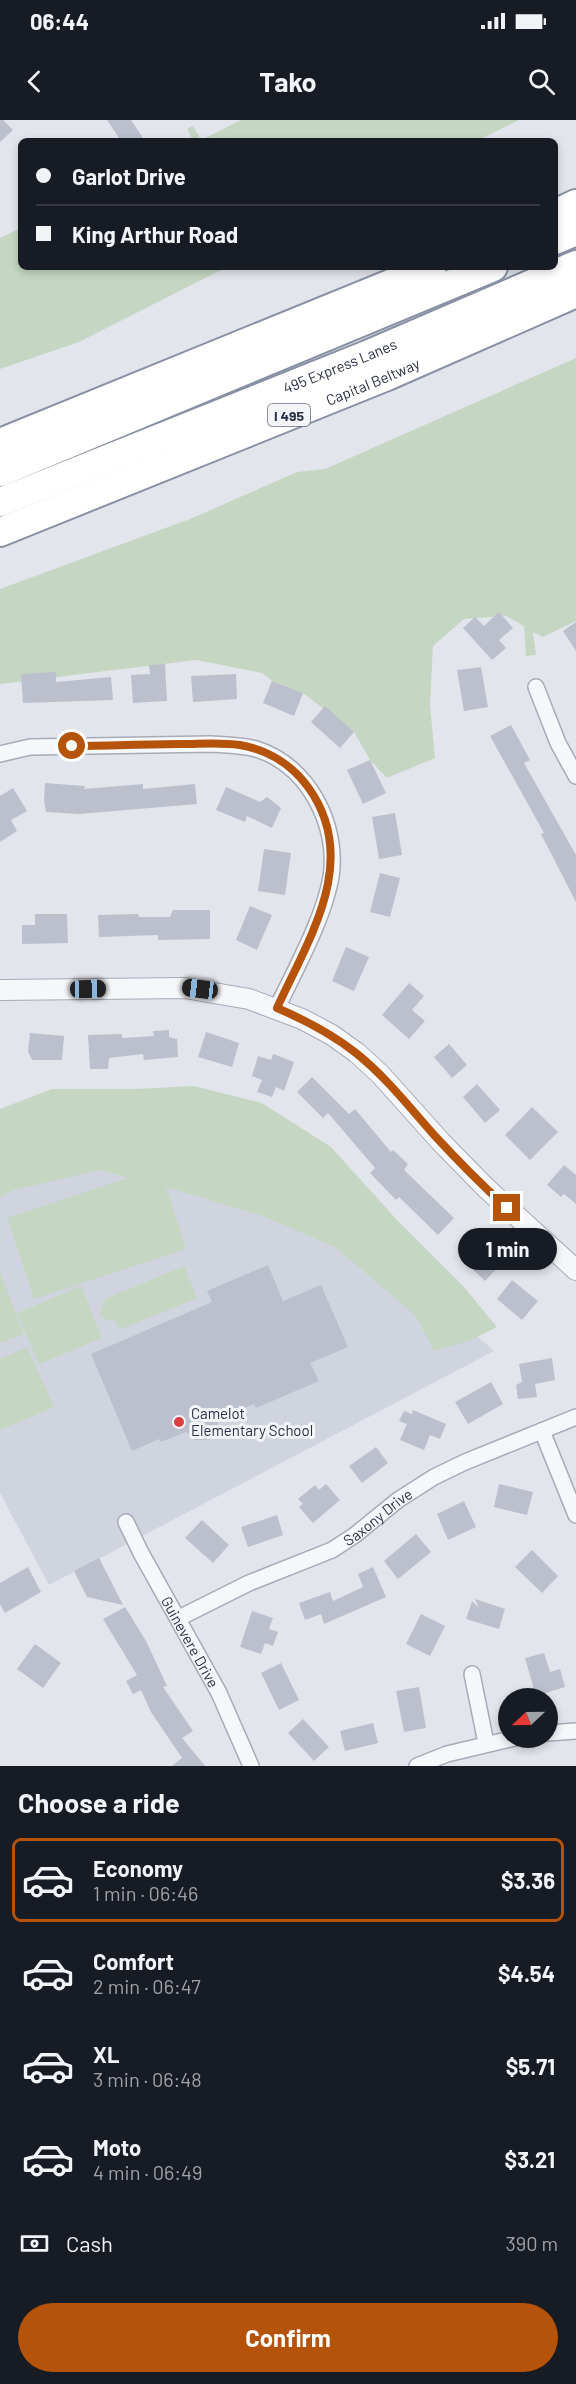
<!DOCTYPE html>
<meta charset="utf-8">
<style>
:root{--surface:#171b24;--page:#20242c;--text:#f1f3f6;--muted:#9ea1a6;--line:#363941;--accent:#b45309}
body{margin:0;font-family:Barlow,sans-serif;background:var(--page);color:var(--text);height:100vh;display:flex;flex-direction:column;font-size:22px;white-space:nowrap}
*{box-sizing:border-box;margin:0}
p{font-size:20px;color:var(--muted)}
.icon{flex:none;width:33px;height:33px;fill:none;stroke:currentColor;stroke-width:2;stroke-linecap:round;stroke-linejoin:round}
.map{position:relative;height:1646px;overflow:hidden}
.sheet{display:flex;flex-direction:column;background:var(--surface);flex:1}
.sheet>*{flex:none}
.hud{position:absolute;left:18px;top:18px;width:540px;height:132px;border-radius:9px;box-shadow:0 3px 9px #0003;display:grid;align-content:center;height:132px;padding:0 18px;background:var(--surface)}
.needle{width:39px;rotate:248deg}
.tools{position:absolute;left:498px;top:1568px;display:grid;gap:12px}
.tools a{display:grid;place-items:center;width:60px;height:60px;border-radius:50%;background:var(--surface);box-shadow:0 3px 9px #0003;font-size:30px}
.end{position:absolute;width:27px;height:27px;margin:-14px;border:8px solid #b45309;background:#fff;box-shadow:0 0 0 3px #fff}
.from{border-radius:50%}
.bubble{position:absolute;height:42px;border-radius:21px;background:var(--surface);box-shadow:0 3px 9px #0003;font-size:20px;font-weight:700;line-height:42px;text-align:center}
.car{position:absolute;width:18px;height:36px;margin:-18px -9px;border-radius:8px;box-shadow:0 0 4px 2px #0007;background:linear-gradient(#222 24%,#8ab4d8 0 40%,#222 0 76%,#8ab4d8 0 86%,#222 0)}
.hud b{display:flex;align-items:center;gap:21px;height:57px;font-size:22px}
.hud b+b{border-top:2px solid var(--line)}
.hud i{width:15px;height:15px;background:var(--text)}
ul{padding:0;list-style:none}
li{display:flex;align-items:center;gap:18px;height:84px;margin:0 12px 9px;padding:0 6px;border:3px solid transparent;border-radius:9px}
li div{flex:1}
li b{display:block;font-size:22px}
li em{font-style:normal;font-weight:700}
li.on{border-color:var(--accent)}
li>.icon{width:54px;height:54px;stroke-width:1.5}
h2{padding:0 18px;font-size:27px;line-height:72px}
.pay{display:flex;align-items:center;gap:15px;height:66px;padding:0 18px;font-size:22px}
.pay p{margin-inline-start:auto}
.action{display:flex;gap:12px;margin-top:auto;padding:12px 18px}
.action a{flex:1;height:69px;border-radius:36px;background:var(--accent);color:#fff;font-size:24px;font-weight:700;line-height:69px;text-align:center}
.status{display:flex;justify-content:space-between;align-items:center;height:42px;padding:0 30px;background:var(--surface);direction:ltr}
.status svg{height:16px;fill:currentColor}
header{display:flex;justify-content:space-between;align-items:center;height:78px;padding:0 18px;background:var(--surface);font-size:27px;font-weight:700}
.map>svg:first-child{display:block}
.built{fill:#d0d4de}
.green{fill:#c5d7c3}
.building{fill:#bcc0cd}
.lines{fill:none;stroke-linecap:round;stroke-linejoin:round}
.minor-casing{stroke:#a7abb7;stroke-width:18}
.tertiary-casing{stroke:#a7abb7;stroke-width:22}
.motorway-casing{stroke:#8890a4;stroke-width:32}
.minor{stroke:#f6f7fa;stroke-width:15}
.tertiary{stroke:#f6f7fa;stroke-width:20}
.motorway{stroke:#fff;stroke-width:28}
.route{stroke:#b45309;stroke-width:8}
.poi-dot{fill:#db3d40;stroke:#f3f5f9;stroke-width:2}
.labels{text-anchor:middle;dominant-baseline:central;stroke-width:6;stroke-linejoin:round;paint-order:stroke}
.shield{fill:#f3f5f9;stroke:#666a7c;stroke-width:1.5}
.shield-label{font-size:14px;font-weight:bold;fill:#292f46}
.street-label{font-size:15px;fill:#292f46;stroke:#f3f5f9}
.poi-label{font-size:15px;fill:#292f46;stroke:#f3f5f9;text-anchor:start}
</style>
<div class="status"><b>06:44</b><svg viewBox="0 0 49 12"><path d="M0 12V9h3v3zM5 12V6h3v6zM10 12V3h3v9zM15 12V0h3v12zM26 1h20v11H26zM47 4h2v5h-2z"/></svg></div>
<header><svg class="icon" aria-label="back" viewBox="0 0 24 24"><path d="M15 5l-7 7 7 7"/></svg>Tako<svg class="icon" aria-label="search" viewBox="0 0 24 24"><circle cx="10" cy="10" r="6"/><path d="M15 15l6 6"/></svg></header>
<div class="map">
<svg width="576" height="1646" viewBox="0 0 576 1646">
<rect width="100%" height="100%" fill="#e3e5ec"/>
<!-- built -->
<path class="built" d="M240,1003L494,1231L49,1465L0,1373V1004Z"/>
<!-- green -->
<g class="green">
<path d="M241,0H519L477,21H193L187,9L193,6L201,20Z"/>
<path d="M21,108V147H227L79,222L0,249V118Z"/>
<path d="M576,238V501L543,517L533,512L536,535L526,536L524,506L506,496L464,499L433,526L430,585L435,638L387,658L370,640L354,612L303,573L272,561L262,553L196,540L0,564V469L190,399L297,352L325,349Z"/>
<path d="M194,966L262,983L331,1027L398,1101L464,1167L497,1207L469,1221L434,1231L415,1195L335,1127L263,1096L166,1067L186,1129L34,1179L7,1098L128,1058L100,1050L14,1070L0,1077V989L52,969H136Z"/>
<path d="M184,1146L197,1178L119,1210L114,1199L109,1201L102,1198L100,1193L105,1179Z"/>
<path d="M0,1152L24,1214L0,1223Z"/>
<path d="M81,1166L102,1218L39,1244L17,1193Z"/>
<path d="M27,1227L54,1287L0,1310V1239Z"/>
</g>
<!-- building -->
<g class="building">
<path d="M0,0H3L13,10L0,22Z"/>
<path d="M107,0H131L145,21H121Z"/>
<path d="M499,492L513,508L499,520L506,528L492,540L463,508L475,497L484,506Z"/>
<path d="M576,502V531L563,511Z"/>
<path d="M165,544L167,581L133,583L131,555L150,554L149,545Z"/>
<path d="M481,547L488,587L464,591L457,550Z"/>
<path d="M56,552V562L111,557L113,580L23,583L21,554Z"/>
<path d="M236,554L237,579L193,582L191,556Z"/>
<path d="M272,561L303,573L294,596L263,583Z"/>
<path d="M325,586L354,612L340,628L311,602Z"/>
<path d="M511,605L530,640L524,643L576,735V782L541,714L544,713L490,616Z"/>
<path d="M370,640L386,673L363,684L347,650Z"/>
<path d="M45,663L85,666L84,669L143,664V669L195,664L197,684L79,694L46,692L44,681Z"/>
<path d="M226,667L260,682L267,677L281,688L272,708L247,696L245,702L216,690Z"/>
<path d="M13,668L27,691L11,700L17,711L0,722V676Z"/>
<path d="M395,693L402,735L379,739L372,697Z"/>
<path d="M264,729L291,733L285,775L258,771Z"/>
<path d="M380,753L400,758L390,797L370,792Z"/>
<path d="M250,786L272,795L257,830L236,820Z"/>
<path d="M173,790H210V819L158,820V815L99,817L98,795L138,794L139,797H170Z"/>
<path d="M35,794H67L68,823L22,824V805H35Z"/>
<path d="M346,827L369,837L354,871L332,861Z"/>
<path d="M409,863L424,876L412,890L425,901L409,919L382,895Z"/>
<path d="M169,910V917L177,919L178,937L144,940L143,934L109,938L108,949H90L88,915L122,914V918L154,916L153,911Z"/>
<path d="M206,912L239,923L232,947L198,937Z"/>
<path d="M30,913L64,916L62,940H32L28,931Z"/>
<path d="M449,924L467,945L452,958L434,937Z"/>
<path d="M273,934L294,942L284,971L276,967L272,977L257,972L262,960L252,956L258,936L271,940Z"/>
<path d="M312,957L349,994L355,989L391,1032L393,1030L408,1044L404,1050L454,1098L438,1115L399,1077L396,1080L370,1053L375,1048L328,993L323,998L297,972Z"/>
<path d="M477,964L500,990L485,1003L463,977Z"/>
<path d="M532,987L558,1012L530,1040L505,1015Z"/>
<path d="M564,1045L576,1055V1084L564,1074L561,1077L547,1065Z"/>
<path d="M480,1124L501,1144L485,1161L464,1141Z"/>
<path d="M268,1145L283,1181L321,1165L348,1227L310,1243L319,1261L256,1288L254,1284L219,1299L215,1314L208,1320H195L186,1312L161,1322L159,1319L132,1331L91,1234L212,1182L207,1171Z"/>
<path d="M512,1160L538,1181L522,1200L497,1179Z"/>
<path d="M552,1238L555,1260L535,1264L537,1277L518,1279L516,1265L522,1262L519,1244Z"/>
<path d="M491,1262L503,1284L468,1304L455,1282Z"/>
<path d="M413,1290L446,1304L440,1319L430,1315L424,1330L400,1320L407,1304L399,1301L404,1291L412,1294Z"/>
<path d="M376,1327L388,1343L362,1363L349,1346Z"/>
<path d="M326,1364L340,1380L313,1403L299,1387L303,1384L298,1379L315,1365L319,1370Z"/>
<path d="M499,1364L533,1372L527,1395L494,1387Z"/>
<path d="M464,1381L476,1407L448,1420L437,1394Z"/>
<path d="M277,1395L283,1415L248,1427L241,1407Z"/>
<path d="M202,1400L229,1425L213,1443L185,1418Z"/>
<path d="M416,1414L431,1432L398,1459L384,1441Z"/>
<path d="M532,1430L558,1456L542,1473L515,1447Z"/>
<path d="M99,1438L123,1485L87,1477L74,1451Z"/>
<path d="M28,1447L41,1472L5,1493L0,1484V1463Z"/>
<path d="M373,1447L386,1477L324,1504L321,1494L305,1500L299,1483L330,1472L333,1481L363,1467L358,1454Z"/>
<path d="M475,1479L505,1489L499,1509L466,1499L472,1481L479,1488Z"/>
<path d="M125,1487L146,1521L167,1566L163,1567L193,1611L182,1618L205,1646H172L182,1638L151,1592L141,1570L133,1574L126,1561L137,1555L103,1499Z"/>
<path d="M252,1491L273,1498L269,1509L278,1512L273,1526L265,1523L261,1534L240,1527Z"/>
<path d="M421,1494L445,1506L430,1536L406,1524Z"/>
<path d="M35,1524L61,1543L43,1568L17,1549Z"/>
<path d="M544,1533L550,1552L560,1549L565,1567L536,1576L525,1538Z"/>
<path d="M281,1543L299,1580L279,1590L261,1553Z"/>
<path d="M419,1567L426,1608L404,1612L396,1571Z"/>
<path d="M303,1599L329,1627L314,1641L288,1613Z"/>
<path d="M373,1603L378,1623L345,1631L340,1611Z"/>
</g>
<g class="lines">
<!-- minor casing -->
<g class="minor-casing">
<g id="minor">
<path d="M536,567L558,623L576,656"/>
<path d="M0,634L30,627L211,624C227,625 242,625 256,629C308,645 339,705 331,757C324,798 295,850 277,888"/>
<path d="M542,1311L576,1395"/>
<path id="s1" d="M126,1402L141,1433L219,1573L251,1646"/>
<path id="s2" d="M179,1498L249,1463L332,1430L355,1415L398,1380L434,1357L465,1342L576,1297"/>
<path d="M472,1554L486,1623"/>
<path d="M548,1613L576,1611"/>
<path d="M417,1646L447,1634L519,1617"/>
</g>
</g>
<!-- tertiary casing -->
<g class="tertiary-casing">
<path id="tertiary" d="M0,870L185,868L249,879L302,899L332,915L357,933L380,954L441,1022L486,1068L576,1150"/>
</g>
<!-- motorway casing -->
<g class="motorway-casing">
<g id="motorway">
<path d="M555,94L576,84"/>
<path d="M555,120L576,111"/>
<path d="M0,323L432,147"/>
<path d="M0,352L493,147"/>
<path id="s3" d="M0,382L367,235L576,145"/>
<path id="s4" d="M0,412L387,256L576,173"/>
</g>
</g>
<!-- minor -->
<use href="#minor" class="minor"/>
<!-- tertiary -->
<use href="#tertiary" class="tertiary"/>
<!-- motorway -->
<use href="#motorway" class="motorway"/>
</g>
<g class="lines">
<!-- route -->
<path class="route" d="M72,626C108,626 145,624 181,624C200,624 221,622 240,625C268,630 292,645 308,667C361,740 309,818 277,888C305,900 332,914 356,933C386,957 410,988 435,1016C458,1041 482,1065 507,1088"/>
</g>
<!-- markers -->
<circle class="poi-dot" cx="179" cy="1302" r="6"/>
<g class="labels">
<!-- shield labels -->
<rect class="shield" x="268" y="284" width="42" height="22" rx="4.5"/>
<g class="shield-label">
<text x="289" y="295">I 495</text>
</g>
<!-- street labels -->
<g class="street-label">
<text stroke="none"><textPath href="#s3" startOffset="366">495 Express Lanes</textPath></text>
<text stroke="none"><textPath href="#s4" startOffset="402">Capital Beltway</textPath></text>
<text stroke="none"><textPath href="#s2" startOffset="224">Saxony Drive</textPath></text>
<text stroke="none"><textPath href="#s1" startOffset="136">Guinevere Drive</textPath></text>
</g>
<!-- poi labels -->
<g class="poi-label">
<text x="191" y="1293">Camelot<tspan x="191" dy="17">Elementary School</tspan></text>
</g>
</g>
</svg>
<div class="tools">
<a><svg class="needle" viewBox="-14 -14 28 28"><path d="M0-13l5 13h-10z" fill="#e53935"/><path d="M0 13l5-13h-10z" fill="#9ea1a6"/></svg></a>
</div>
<i class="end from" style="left:72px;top:626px"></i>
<i class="end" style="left:507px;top:1088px"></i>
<div class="bubble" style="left:458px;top:1108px;width:99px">1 min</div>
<i class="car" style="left:88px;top:869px;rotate:89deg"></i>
<i class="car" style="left:200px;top:869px;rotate:277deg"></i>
<div class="hud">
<b><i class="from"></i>Garlot Drive</b>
<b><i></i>King Arthur Road</b>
</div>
</div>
<section class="sheet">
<h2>Choose a ride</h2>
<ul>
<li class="on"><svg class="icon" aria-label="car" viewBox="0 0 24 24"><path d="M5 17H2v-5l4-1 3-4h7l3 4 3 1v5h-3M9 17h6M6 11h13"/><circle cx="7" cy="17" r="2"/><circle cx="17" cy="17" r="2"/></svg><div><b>Economy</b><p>1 min · 06:46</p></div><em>$3.36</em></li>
<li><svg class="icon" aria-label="car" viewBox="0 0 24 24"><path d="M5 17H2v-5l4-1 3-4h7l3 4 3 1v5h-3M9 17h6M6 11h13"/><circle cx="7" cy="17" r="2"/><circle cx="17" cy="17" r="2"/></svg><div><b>Comfort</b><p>2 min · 06:47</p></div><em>$4.54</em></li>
<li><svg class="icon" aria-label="car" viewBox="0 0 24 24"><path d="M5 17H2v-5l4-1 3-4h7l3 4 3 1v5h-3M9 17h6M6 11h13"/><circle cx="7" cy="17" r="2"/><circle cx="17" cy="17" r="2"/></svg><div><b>XL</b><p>3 min · 06:48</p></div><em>$5.71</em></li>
<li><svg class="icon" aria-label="car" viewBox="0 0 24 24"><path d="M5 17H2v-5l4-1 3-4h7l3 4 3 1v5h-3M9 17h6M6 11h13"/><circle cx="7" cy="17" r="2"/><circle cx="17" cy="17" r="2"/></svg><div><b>Moto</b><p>4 min · 06:49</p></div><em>$3.21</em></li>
</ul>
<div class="pay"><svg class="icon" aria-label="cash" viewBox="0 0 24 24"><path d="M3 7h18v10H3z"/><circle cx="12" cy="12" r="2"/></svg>Cash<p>390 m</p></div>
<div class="action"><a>Confirm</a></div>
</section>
